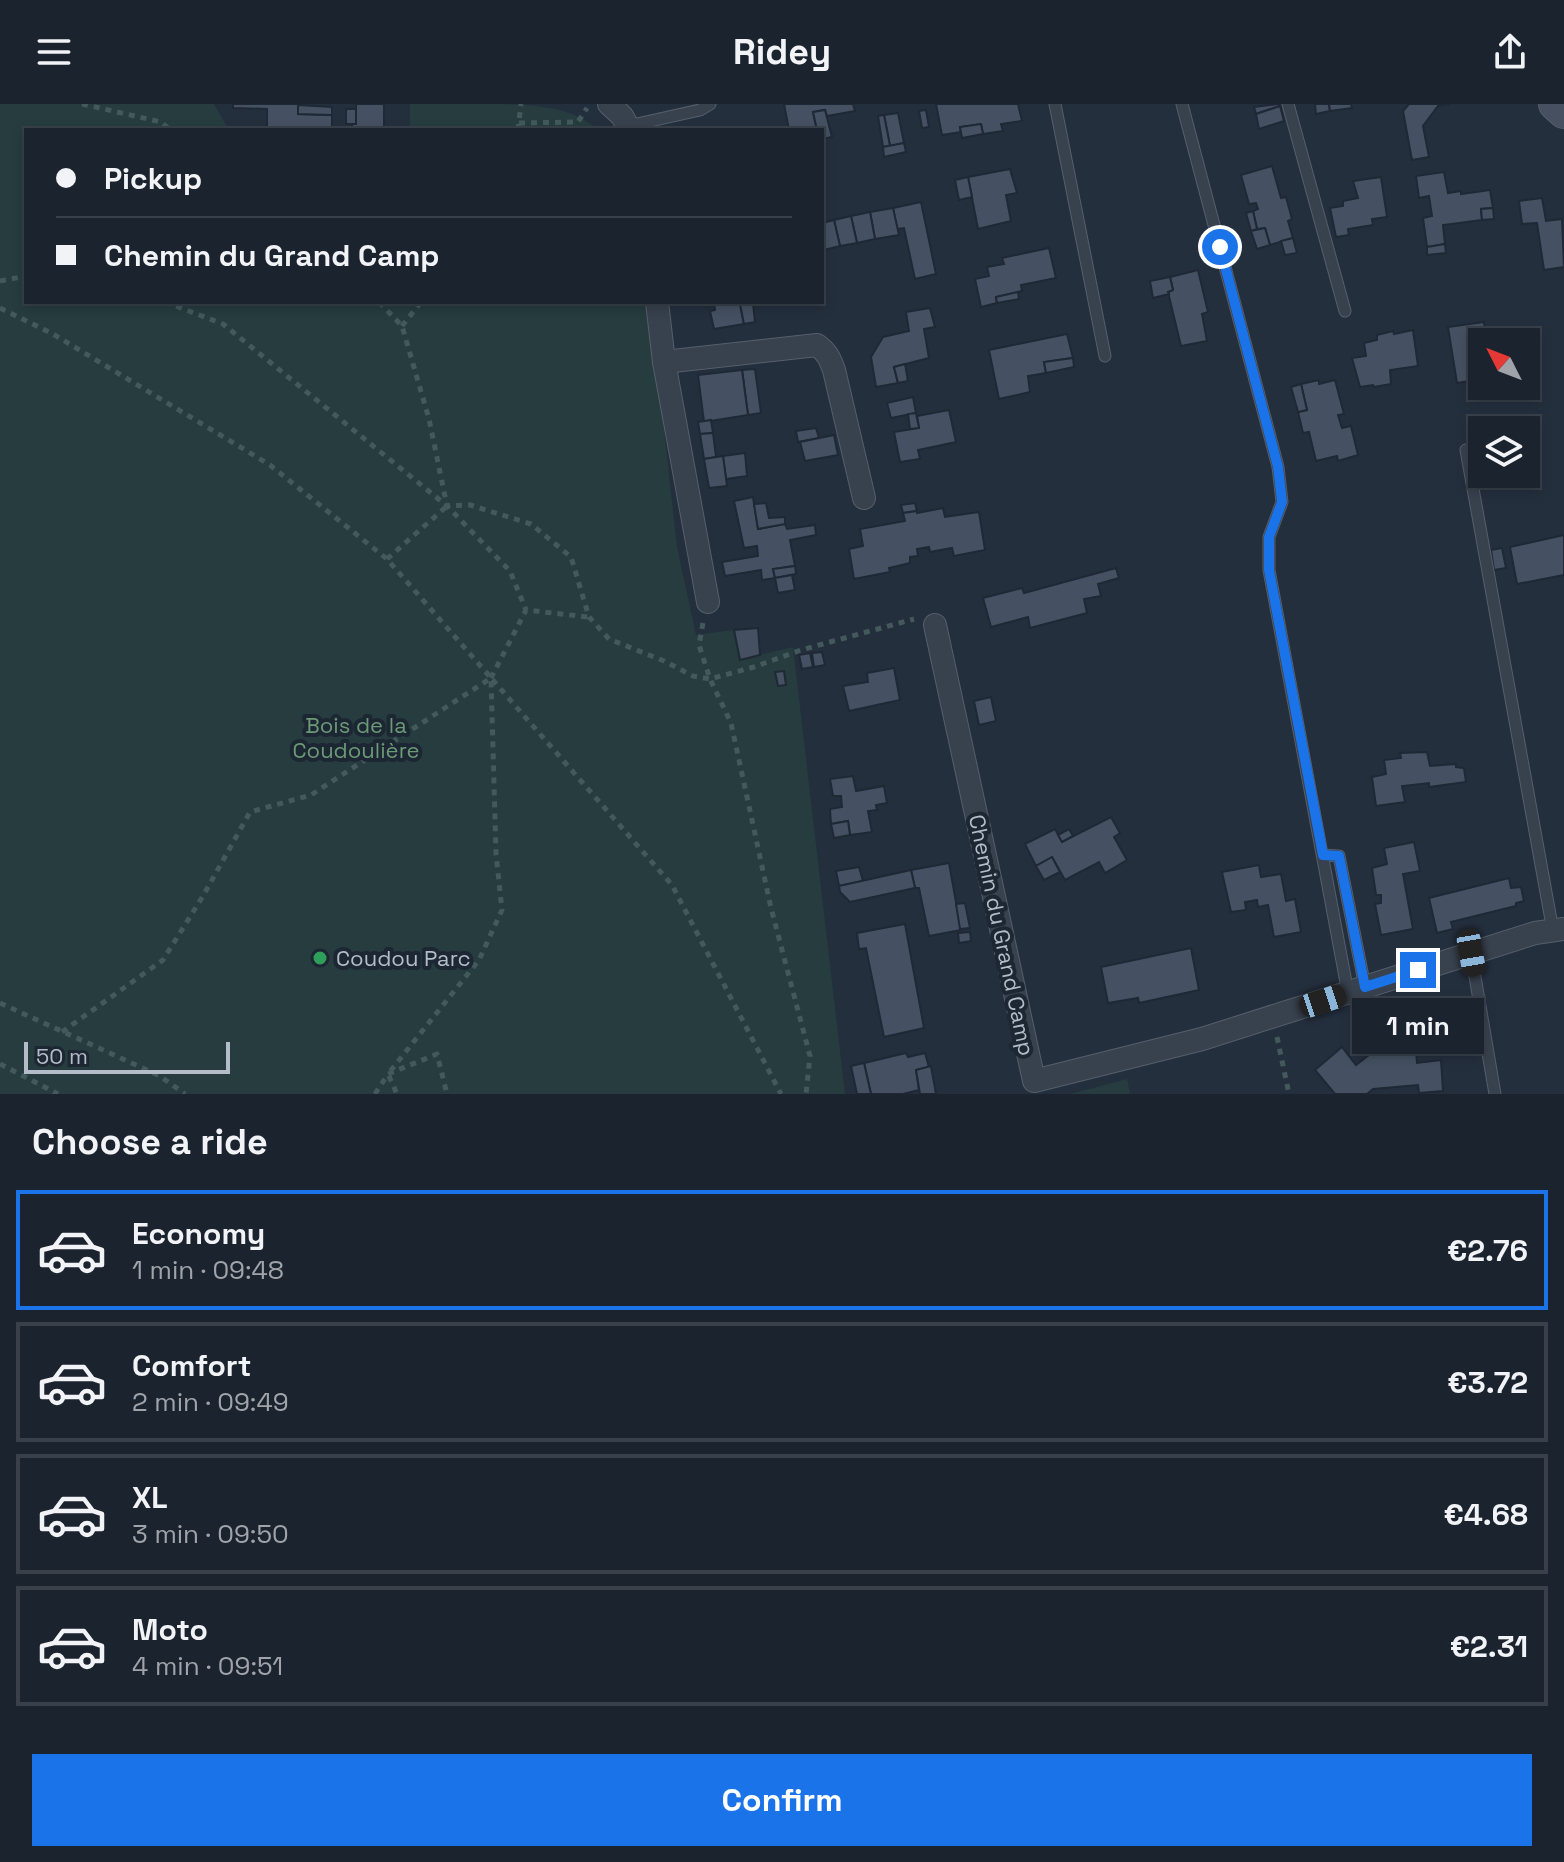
<!DOCTYPE html>
<meta charset="utf-8">
<style>
:root{--surface:#1b232e;--page:#282f3a;--text:#f1f3f6;--muted:#a0a4aa;--line:#39404a;--accent:#1a73e8}
body{margin:0;font-family:"Space Grotesk",sans-serif;background:var(--page);color:var(--text);height:100vh;display:flex;flex-direction:column;font-size:30px;white-space:nowrap}
*{box-sizing:border-box;margin:0}
p{font-size:26px;color:var(--muted)}
.icon{flex:none;width:44px;height:44px;fill:none;stroke:currentColor;stroke-width:2;stroke-linecap:round;stroke-linejoin:round}
.map{position:relative;height:990px;overflow:hidden}
.side{display:flex;flex-direction:column;background:var(--surface);flex:1}
.side>*{flex:none}
.hud{position:absolute;left:24px;top:24px;width:800px;height:176px;border-radius:0px;box-shadow:0 4px 12px #0003,0 0 0 2px var(--line);display:grid;align-content:center;height:176px;padding:0 32px;background:var(--surface)}
.needle{width:52px;rotate:312deg}
.buttons{position:absolute;left:1468px;top:224px;display:grid;gap:16px}
.buttons a{display:grid;place-items:center;width:72px;height:72px;border-radius:0px;background:var(--surface);box-shadow:0 4px 12px #0003,0 0 0 2px var(--line);font-size:40px}
.scale{position:absolute;left:24px;bottom:20px;width:206px;box-sizing:border-box;padding-left:8px;border:4px solid #b4bcc9;border-top:0;font-size:22px;line-height:28px;white-space:nowrap;color:#b4bcc9;-webkit-text-stroke:6px #1d2633;paint-order:stroke}
.end{position:absolute;width:36px;height:36px;margin:-18px;border:10px solid #1a73e8;background:#fff;box-shadow:0 0 0 4px #fff}
.from{border-radius:50%}
.bubble{position:absolute;height:56px;border-radius:0px;background:var(--surface);box-shadow:0 4px 12px #0003,0 0 0 2px var(--line);font-size:26px;font-weight:700;line-height:56px;text-align:center}
.car{position:absolute;width:24px;height:48px;margin:-24px -12px;border-radius:10px;box-shadow:0 0 6px 2px #0007;background:linear-gradient(#222 24%,#8ab4d8 0 40%,#222 0 76%,#8ab4d8 0 86%,#222 0)}
.hud b{display:flex;align-items:center;gap:28px;height:76px;font-size:30px}
.hud b+b{border-top:2px solid var(--line)}
.hud i{width:20px;height:20px;background:var(--text)}
ul{padding:0;list-style:none}
li{display:flex;align-items:center;gap:24px;height:120px;margin:0 16px 12px;padding:0 16px;border:4px solid var(--line);border-radius:0px}
li div{flex:1}
li b{display:block;font-size:30px}
li em{font-style:normal;font-weight:700}
li.current{border-color:var(--accent)}
li>.icon{width:72px;height:72px;stroke-width:1.5}
h2{padding:0 32px;font-size:36px;line-height:96px}
.cta{display:flex;gap:16px;margin-top:auto;padding:16px 32px}
.cta a{flex:1;height:92px;border-radius:0px;background:var(--accent);color:#fff;font-size:32px;font-weight:700;line-height:92px;text-align:center}
header{display:flex;justify-content:space-between;align-items:center;height:104px;padding:0 32px;background:var(--surface);font-size:36px;font-weight:700}
.map>svg:first-child{display:block}
.green{fill:#263c3f}
.building{fill:#455162;stroke:#1f2835;stroke-width:2}
.lines{fill:none;stroke-linecap:round;stroke-linejoin:round}
.lane-casing{stroke:#565f6c;stroke-width:13}
.street-casing{stroke:#565f6c;stroke-width:24}
.secondary-casing{stroke:#565f6c;stroke-width:34}
.path{stroke:#44595c;stroke-width:5;stroke-dasharray:6 6;stroke-linecap:butt}
.lane{stroke:#38414e;stroke-width:11}
.street{stroke:#38414e;stroke-width:22}
.secondary{stroke:#465061;stroke-width:32}
.route{stroke:#1a73e8;stroke-width:10}
.leisure-dot{fill:#2e9e5b;stroke:#1d2633;stroke-width:3}
.labels{text-anchor:middle;dominant-baseline:central;stroke-width:8;stroke-linejoin:round;paint-order:stroke}
.park-label{font-size:22px;fill:#6b9a76;stroke:#1d2633}
.street-label{font-size:22px;fill:#b4bcc9;stroke:#1d2633}
.poi-label{font-size:22px;fill:#b4bcc9;stroke:#1d2633;text-anchor:start}
</style>
<header><svg class="icon" aria-label="menu" viewBox="0 0 24 24"><path d="M4 6h16M4 12h16M4 18h16"/></svg>Ridey<svg class="icon" aria-label="share" viewBox="0 0 24 24"><path d="M12 15V3M7 8l5-5 5 5M5 13v7h14v-7"/></svg></header>
<div class="map">
<svg width="1564" height="990" viewBox="0 0 1564 990">
<rect width="100%" height="100%" fill="#242f3e"/>
<!-- green -->
<g class="green">
<path d="M0,0H214L229,26H26V198H646L655,243L677,443L696,531L734,526L740,556L793,543L845,990H0Z"/>
<path d="M410,0C435,0 460,0 486,0C525,0 569,0 599,26H410Z"/>
<path d="M1127,975L1130,990H1070Z"/>
</g>
<!-- building -->
<g class="building">
<path d="M233,0H298V10L332,11V26H267V5L233,4Z"/>
<path d="M356,0H384V26H352V20H356Z"/>
<path d="M784,0H853L855,7L827,12L825,6L813,8L817,26H789Z"/>
<path d="M936,0H1018L1022,17L1001,20L1003,27L983,30L981,20L960,23L961,28L942,31Z"/>
<path d="M1278,0L1280,2L1256,10L1254,3Z"/>
<path d="M1315,0H1329L1330,7L1316,10Z"/>
<path d="M1329,0H1351L1352,4L1330,7Z"/>
<path d="M1409,0H1450L1438,2L1423,22L1429,53L1412,56L1403,7Z"/>
<path d="M298,1L332,3V11L298,10Z"/>
<path d="M1280,2L1284,17L1259,25L1256,10Z"/>
<rect x="346" y="5" width="10" height="15"/>
<path d="M825,6L832,33L822,35V26H817L813,8Z"/>
<path d="M926,6L929,23L922,24L919,7Z"/>
<path d="M898,9L904,39L890,42L884,11Z"/>
<path d="M884,11L890,42L883,43L878,12Z"/>
<path d="M981,20L983,30L962,34L960,23Z"/>
<path d="M904,39L906,48L884,53L883,43Z"/>
<path d="M1272,62L1281,94L1286,93L1292,115L1288,117L1293,134L1270,141L1265,124L1257,125L1253,107L1258,105L1256,99L1249,100L1241,71Z"/>
<path d="M1010,65L1017,89L1006,91L1011,117L978,125L968,73Z"/>
<path d="M1444,68L1448,89L1461,87V90L1490,86L1493,104L1481,105L1482,116L1443,121L1445,140L1427,143L1423,114L1432,112L1429,92L1419,94L1416,72Z"/>
<path d="M968,73L972,93L959,96L955,76Z"/>
<path d="M1381,73L1387,113L1372,115L1373,121L1348,125L1349,131L1336,133L1330,104L1343,102V97L1358,94L1353,77Z"/>
<path d="M1542,94L1546,117L1562,115L1564,163L1544,166L1537,119L1522,120L1519,97Z"/>
<path d="M921,98L936,170L915,175L904,124L897,125L893,104Z"/>
<path d="M893,104L899,131L875,135L870,108Z"/>
<path d="M1493,104L1494,115L1482,116L1481,105Z"/>
<path d="M1253,107L1257,125L1251,127L1246,109Z"/>
<path d="M870,108L875,135L857,139L851,112Z"/>
<path d="M851,112L857,139L840,142L834,116Z"/>
<path d="M834,116L840,142L824,146L822,119Z"/>
<path d="M1265,124L1270,141L1257,145L1251,127Z"/>
<path d="M1293,134L1297,149L1285,151L1281,137Z"/>
<path d="M1445,140L1446,149L1427,151V143Z"/>
<path d="M1049,144L1056,174L1021,181L1022,187L996,193L997,199L981,203L975,175L989,172L987,163L1004,160L1002,154Z"/>
<path d="M1198,166L1208,208L1202,210L1207,237L1181,242L1168,188L1173,186L1170,173Z"/>
<path d="M1170,173L1173,186L1168,188L1169,190L1153,194L1150,177Z"/>
<path d="M1018,188L1019,195L997,199L996,193Z"/>
<path d="M714,198H748L740,200L744,220L714,225L710,207L715,206Z"/>
<path d="M753,199L755,218L744,220L740,200Z"/>
<path d="M930,204L935,223L924,225L929,254L894,263L898,279L876,283L871,253L883,233L909,227L906,208Z"/>
<path d="M1484,218L1486,232L1513,227L1515,238H1482V275L1457,279L1448,223Z"/>
<path d="M1413,226L1418,262L1390,266L1391,280L1374,283L1373,281L1360,283L1352,254L1366,252L1364,239L1377,236V231L1393,227L1394,230Z"/>
<path d="M1067,230L1073,254L1044,258L1046,269L1028,272L1030,288L999,295L989,246Z"/>
<path d="M1073,254L1074,263L1046,269L1044,258Z"/>
<path d="M905,260L908,277L898,279L894,263Z"/>
<path d="M755,265L761,309L748,311L742,266Z"/>
<path d="M742,266L748,311L704,318L698,271Z"/>
<path d="M1319,276V280L1335,276L1344,310L1338,311L1342,324L1351,322L1358,351L1338,357L1337,352L1316,357L1309,328L1303,329L1298,308L1307,306L1301,280Z"/>
<path d="M1301,280L1307,306L1298,308L1291,283Z"/>
<path d="M1487,282H1506V288L1488,291Z"/>
<path d="M913,293L916,309L891,314L887,299Z"/>
<path d="M949,306L956,338L918,346L920,355L900,358L894,328L919,324L917,312Z"/>
<path d="M916,309L919,324L910,325L908,310Z"/>
<path d="M711,316L713,329L700,330L698,318Z"/>
<path d="M816,324L819,334L798,338L796,327Z"/>
<path d="M713,329L716,353L704,355L700,330Z"/>
<path d="M834,331L838,351L805,357L800,338Z"/>
<path d="M745,349L747,372L726,375L723,352Z"/>
<path d="M723,352L727,382L709,384L704,355Z"/>
<path d="M753,393L758,425L785,420L787,425L815,421L816,431L790,436L795,462L773,465L775,474L762,476L761,466L725,472L722,458L758,452L757,442L744,444L734,397Z"/>
<path d="M766,399L769,414L785,413V420L758,425L754,400Z"/>
<path d="M915,399L917,407L903,409L901,401Z"/>
<path d="M943,404L945,413L979,408L985,446L954,452L952,444L930,448L929,443L917,445L918,452L910,453V459L889,464L890,468L854,475L849,445L863,442L860,425L905,417L903,409L917,407V409Z"/>
<path d="M1564,431V471L1517,480L1510,443Z"/>
<path d="M1502,444L1506,464L1494,466L1491,446Z"/>
<path d="M795,462L796,470L775,474L773,465Z"/>
<path d="M1116,464L1119,474L1098,480L1101,492L1084,495L1087,509L1030,524L1028,513L991,523L983,494L1022,484L1024,489Z"/>
<path d="M792,471L795,486L778,489L775,474Z"/>
<path d="M758,524L760,551L740,556L734,526Z"/>
<path d="M822,548L825,561L814,563L812,549Z"/>
<path d="M810,549L813,563L802,565L799,551Z"/>
<path d="M894,564L900,596L849,607L843,582L868,578L867,569Z"/>
<path d="M784,567L786,581L778,582L775,568Z"/>
<path d="M991,593L996,617L979,621L974,597Z"/>
<path d="M1427,648L1430,662L1456,660V663L1464,664L1466,678L1429,683V679L1402,682L1405,698L1376,702L1372,673L1386,670L1384,656L1401,654L1400,649Z"/>
<path d="M853,672L856,687L884,682L887,699L876,701L877,706L868,707L872,728L850,731L848,717L831,720L830,705L842,703L841,692H833L830,675Z"/>
<path d="M1111,713L1120,729L1114,733L1127,756L1105,769L1099,758L1065,776L1052,753L1036,762L1025,740L1055,725L1062,738Z"/>
<path d="M848,717L850,731L834,734L831,720Z"/>
<path d="M1069,725L1073,732L1062,738L1058,731Z"/>
<path d="M1414,738L1420,767L1403,770L1413,825L1381,831L1375,800L1381,799V791H1376L1372,764L1387,760L1384,744Z"/>
<path d="M1052,753L1060,768L1044,776L1036,762Z"/>
<path d="M949,759L961,826L929,832L919,784H915L911,766Z"/>
<path d="M1259,761L1261,773L1281,770L1286,797L1295,795L1301,828L1274,833L1268,801L1258,803L1257,796L1245,798L1246,806L1231,808L1222,768Z"/>
<path d="M859,763L863,777L839,782L836,767Z"/>
<path d="M911,766L915,784L850,798L840,788L839,782Z"/>
<path d="M1509,774L1511,784L1521,783L1524,797L1516,799V802L1451,818L1453,825L1437,829L1429,794Z"/>
<path d="M965,799L970,824L960,825L956,800Z"/>
<path d="M905,820L924,924L884,933L866,844L859,845L857,829Z"/>
<path d="M970,828L971,837L959,839L958,829Z"/>
<path d="M1191,844L1199,886L1139,899L1138,894L1108,899L1101,863Z"/>
<path d="M1342,943L1356,961L1369,951L1416,947L1417,959L1441,956L1443,987L1419,989L1418,981L1373,985L1367,990H1335L1315,966Z"/>
<path d="M906,949L908,953L925,949L929,963L916,966L919,986L903,990H871L864,959Z"/>
<path d="M864,959L871,990H857L851,962Z"/>
<path d="M931,962L936,990H920L916,966Z"/>
</g>
<g class="lines">
<!-- lane casing -->
<g class="lane-casing">
<g id="lane">
<path d="M1055,0L1105,252"/>
<path d="M1182,0L1278,363L1282,398L1269,433V466L1348,889"/>
<path d="M1288,0L1345,207"/>
<path d="M628,22L700,6L710,0"/>
<path d="M1466,346L1553,827"/>
<path d="M1323,751L1339,752L1365,883"/>
<path d="M1471,849L1495,990"/>
</g>
</g>
<!-- street casing -->
<g class="street-casing">
<g id="street">
<path d="M609,0L622,12L630,26"/>
<path d="M657,198L664,258L708,498"/>
<path d="M664,258L817,241C827,248 830,255 834,266L864,394"/>
<path d="M935,521L1034,977L1202,935L1535,829L1564,825"/>
</g>
</g>
<!-- secondary casing -->
<g class="secondary-casing">
<path id="secondary" d="M1555,0L1564,8"/>
</g>
<!-- path -->
<g class="path">
<path d="M82,0L161,18L170,26"/>
<path d="M519,19L578,18L587,4"/>
<path d="M518,26L521,0"/>
<path d="M0,177L26,172"/>
<path d="M165,198L223,220L447,402L510,467L526,506"/>
<path d="M379,198L402,222L429,315L447,402L470,401L531,420L571,453L589,513L609,535L664,557L693,572L710,575L754,563L801,546L914,515"/>
<path d="M0,204L53,230L270,361L387,455L491,574L496,750L502,806L479,856L388,970L397,990"/>
<path d="M402,222L421,198"/>
<path d="M387,455L447,402"/>
<path d="M703,519L699,541L710,575L731,619L771,804L810,952L806,990"/>
<path d="M491,574L526,506L588,513"/>
<path d="M0,899L160,972L185,990"/>
<path d="M62,928L163,856L203,792L250,708L311,691L491,574L672,781L781,990"/>
<path d="M1277,933L1289,990"/>
<path d="M0,960L58,990"/>
<path d="M375,990L388,970L437,950L447,990"/>
</g>
<!-- lane -->
<use href="#lane" class="lane"/>
<!-- street -->
<use href="#street" class="street"/>
<!-- secondary -->
<use href="#secondary" class="secondary"/>
</g>
<g class="lines">
<!-- route -->
<path class="route" d="M1220,143L1278,363L1282,398L1269,433V466L1323,751L1339,752L1365,883L1418,866"/>
</g>
<!-- markers -->
<circle class="leisure-dot" cx="320" cy="854" r="8"/>
<g class="labels">
<!-- park labels -->
<g class="park-label">
<text x="356" y="621">Bois de la<tspan x="356" dy="25">Coudoulière</tspan></text>
</g>
<!-- street labels -->
<g class="street-label">
<text transform="translate(1002 831) rotate(78)">Chemin du Grand Camp</text>
</g>
<!-- poi labels -->
<g class="poi-label">
<text x="336" y="854">Coudou Parc</text>
</g>
</g>
</svg>
<div class="buttons">
<a><svg class="needle" viewBox="-14 -14 28 28"><path d="M0-13l5 13h-10z" fill="#e53935"/><path d="M0 13l5-13h-10z" fill="#a0a4aa"/></svg></a>
<a><svg class="icon" aria-label="layers" viewBox="0 0 24 24"><path d="M12 4l9 5-9 5-9-5zM3 14l9 5 9-5"/></svg></a>
</div>
<div class="scale">50 m</div>
<i class="end from" style="left:1220px;top:143px"></i>
<i class="end" style="left:1418px;top:866px"></i>
<div class="bubble" style="left:1352px;top:894px;width:132px">1 min</div>
<i class="car" style="left:1471px;top:849px;rotate:170deg"></i>
<i class="car" style="left:1323px;top:897px;rotate:72deg"></i>
<div class="hud">
<b><i class="from"></i>Pickup</b>
<b><i></i>Chemin du Grand Camp</b>
</div>
</div>
<section class="side">
<h2>Choose a ride</h2>
<ul>
<li class="current"><svg class="icon" aria-label="car" viewBox="0 0 24 24"><path d="M5 17H2v-5l4-1 3-4h7l3 4 3 1v5h-3M9 17h6M6 11h13"/><circle cx="7" cy="17" r="2"/><circle cx="17" cy="17" r="2"/></svg><div><b>Economy</b><p>1 min · 09:48</p></div><em>€2.76</em></li>
<li><svg class="icon" aria-label="car" viewBox="0 0 24 24"><path d="M5 17H2v-5l4-1 3-4h7l3 4 3 1v5h-3M9 17h6M6 11h13"/><circle cx="7" cy="17" r="2"/><circle cx="17" cy="17" r="2"/></svg><div><b>Comfort</b><p>2 min · 09:49</p></div><em>€3.72</em></li>
<li><svg class="icon" aria-label="car" viewBox="0 0 24 24"><path d="M5 17H2v-5l4-1 3-4h7l3 4 3 1v5h-3M9 17h6M6 11h13"/><circle cx="7" cy="17" r="2"/><circle cx="17" cy="17" r="2"/></svg><div><b>XL</b><p>3 min · 09:50</p></div><em>€4.68</em></li>
<li><svg class="icon" aria-label="car" viewBox="0 0 24 24"><path d="M5 17H2v-5l4-1 3-4h7l3 4 3 1v5h-3M9 17h6M6 11h13"/><circle cx="7" cy="17" r="2"/><circle cx="17" cy="17" r="2"/></svg><div><b>Moto</b><p>4 min · 09:51</p></div><em>€2.31</em></li>
</ul>
<div class="cta"><a>Confirm</a></div>
</section>
